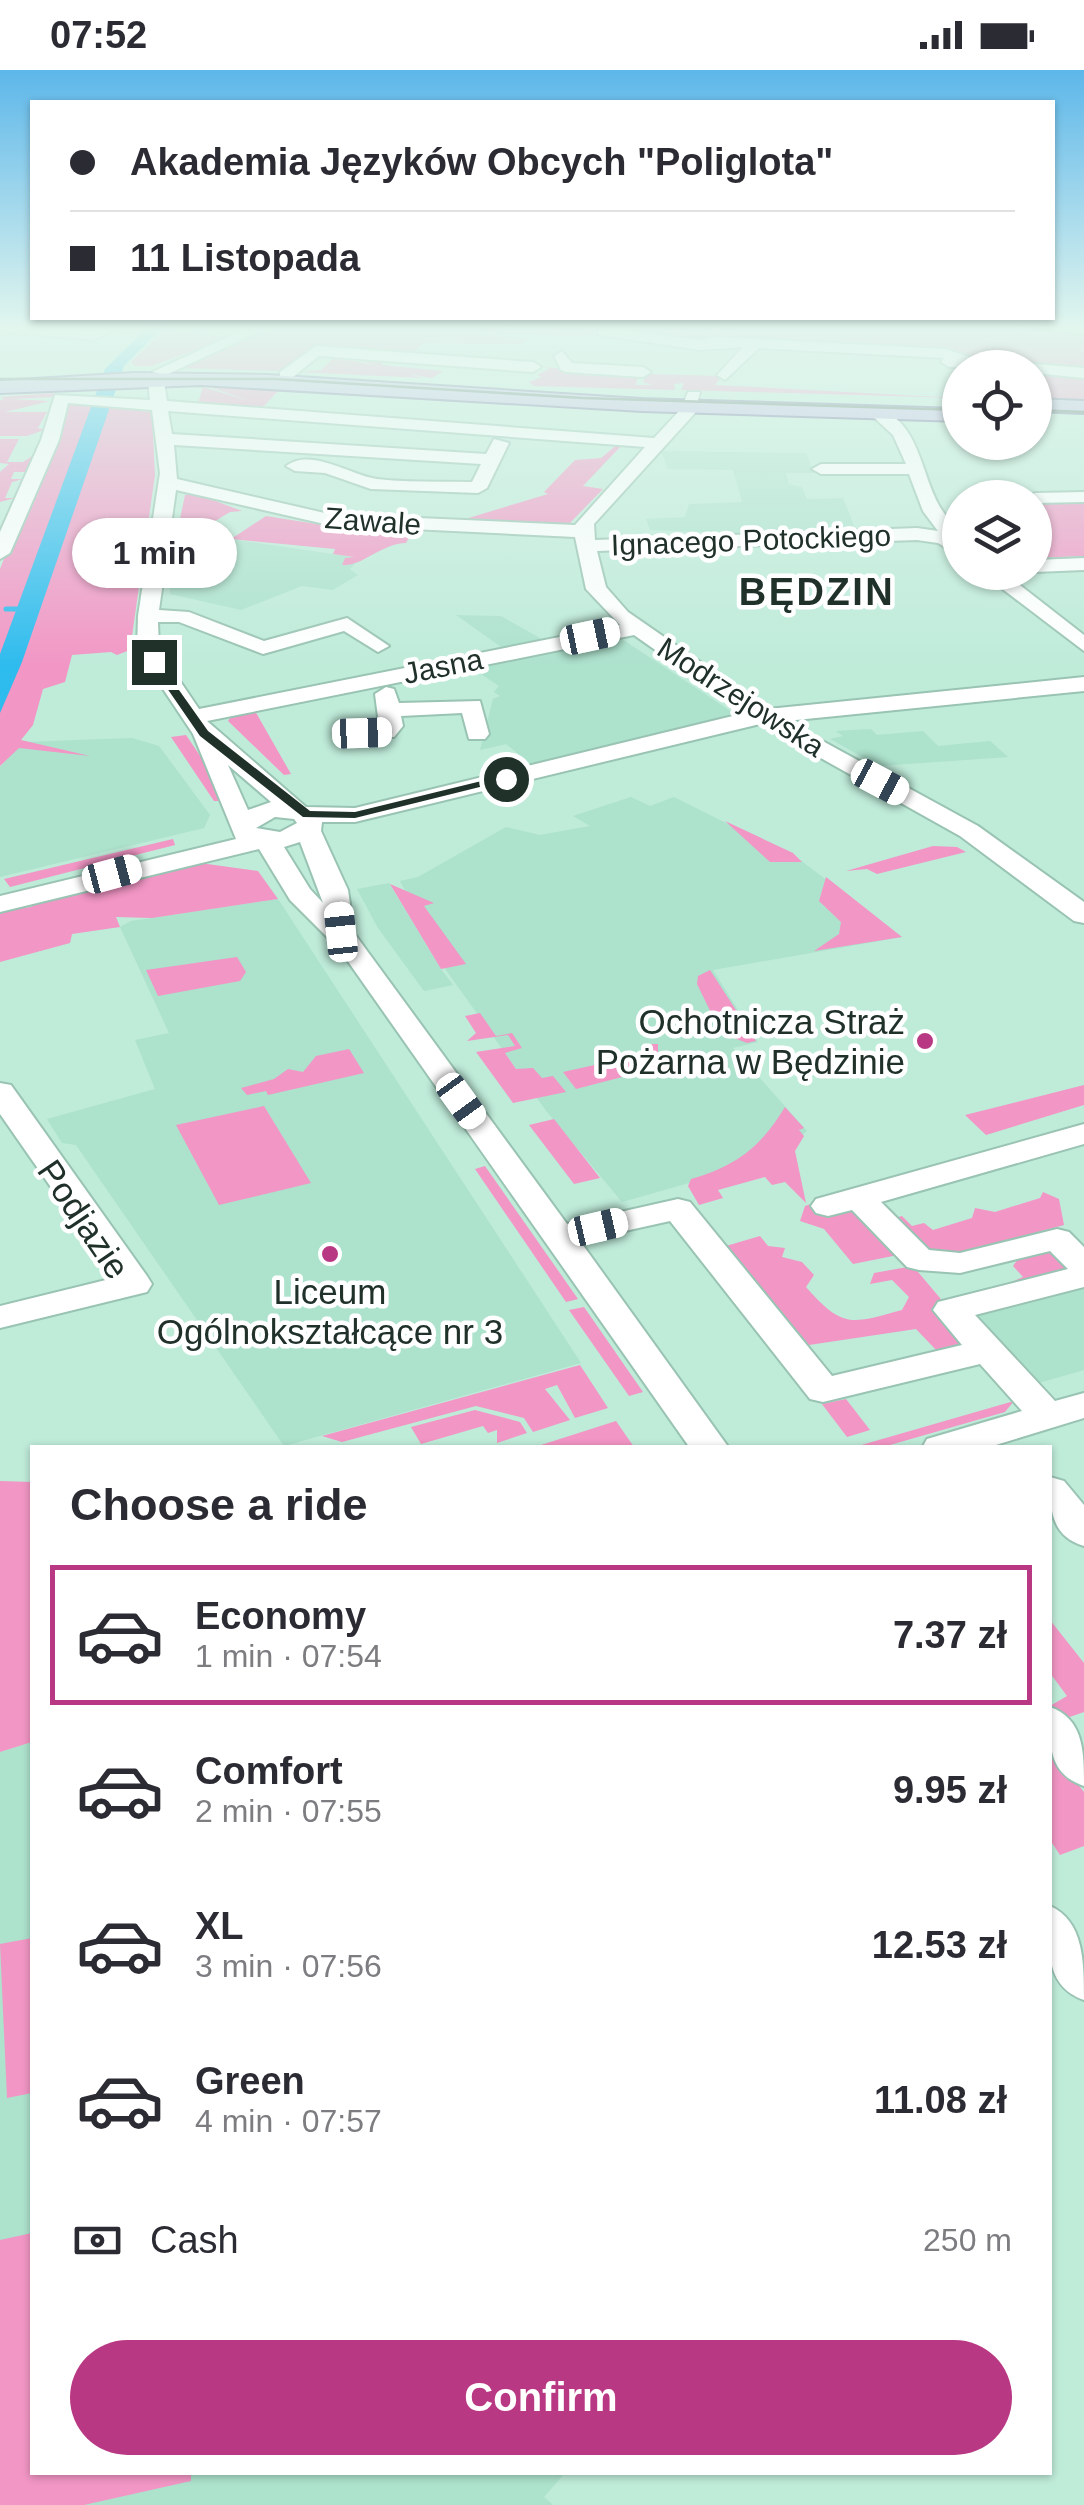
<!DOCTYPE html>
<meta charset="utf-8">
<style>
:root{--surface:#fff;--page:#f2f2f3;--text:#2b2b33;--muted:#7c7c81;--line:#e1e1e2;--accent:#b83883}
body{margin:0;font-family:Arial,sans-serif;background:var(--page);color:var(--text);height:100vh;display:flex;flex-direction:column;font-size:38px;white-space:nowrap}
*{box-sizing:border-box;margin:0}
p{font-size:32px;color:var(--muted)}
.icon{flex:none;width:55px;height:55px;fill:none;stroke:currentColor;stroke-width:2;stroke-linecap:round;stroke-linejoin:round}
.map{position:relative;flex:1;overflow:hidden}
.details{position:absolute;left:30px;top:1375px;width:1022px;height:1030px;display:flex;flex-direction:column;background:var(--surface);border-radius:0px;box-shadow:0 2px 8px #0004}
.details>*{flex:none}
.banner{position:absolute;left:30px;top:30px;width:1025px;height:220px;border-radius:0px;box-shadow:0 2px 8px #0004;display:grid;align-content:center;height:220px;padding:0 40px;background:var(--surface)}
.buttons{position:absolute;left:942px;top:280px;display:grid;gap:20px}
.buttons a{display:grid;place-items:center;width:110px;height:110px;border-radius:50%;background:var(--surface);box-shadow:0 2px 8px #0004;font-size:50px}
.end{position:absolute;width:45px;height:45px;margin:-22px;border:12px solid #20312a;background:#fff;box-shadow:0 0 0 5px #fff}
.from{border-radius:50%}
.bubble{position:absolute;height:70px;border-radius:35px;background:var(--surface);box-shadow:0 2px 8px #0004;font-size:32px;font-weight:700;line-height:70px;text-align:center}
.car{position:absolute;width:30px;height:60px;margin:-30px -15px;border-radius:12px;box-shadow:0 0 8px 2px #0007;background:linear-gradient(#fff 24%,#345 0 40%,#fff 0 76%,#345 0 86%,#fff 0)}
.banner b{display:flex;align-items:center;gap:35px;height:95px;font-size:38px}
.banner b+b{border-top:2px solid var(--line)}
.banner i{width:25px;height:25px;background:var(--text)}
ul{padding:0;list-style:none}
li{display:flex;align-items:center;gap:30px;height:140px;margin:0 20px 15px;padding:0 20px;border:5px solid transparent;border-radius:0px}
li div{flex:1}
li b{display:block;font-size:38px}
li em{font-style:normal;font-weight:700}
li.active{border-color:var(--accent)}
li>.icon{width:90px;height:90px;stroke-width:1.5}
h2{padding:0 40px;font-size:45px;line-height:120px}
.pay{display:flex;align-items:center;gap:25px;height:110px;padding:0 40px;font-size:38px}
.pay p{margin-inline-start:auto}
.action{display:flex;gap:20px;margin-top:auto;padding:20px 40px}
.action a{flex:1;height:115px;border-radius:60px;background:var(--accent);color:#fff;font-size:40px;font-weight:700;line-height:115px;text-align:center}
.status{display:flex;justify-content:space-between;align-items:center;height:70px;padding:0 50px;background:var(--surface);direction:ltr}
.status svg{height:28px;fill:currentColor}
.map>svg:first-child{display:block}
.built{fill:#ade2cd}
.green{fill:#f296c5}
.water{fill:#2ebbee}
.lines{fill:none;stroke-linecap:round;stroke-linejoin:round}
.stream{stroke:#2ebbee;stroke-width:5}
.minor-casing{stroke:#99c3b2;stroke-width:4}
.major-casing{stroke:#6b6c98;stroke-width:4}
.minor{fill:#fff;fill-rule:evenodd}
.major{fill:#bfb9e5;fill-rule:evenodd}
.tram{stroke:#546e63;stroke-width:2.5}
.route{fill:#20312a}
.poi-dot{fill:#b83883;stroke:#fff;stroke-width:4}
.labels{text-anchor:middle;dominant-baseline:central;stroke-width:9;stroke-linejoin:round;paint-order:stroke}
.far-street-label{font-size:30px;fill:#20312a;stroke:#fff}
.poi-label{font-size:35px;fill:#20312a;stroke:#fff;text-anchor:end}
.street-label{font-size:35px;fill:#20312a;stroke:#fff}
.far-district-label{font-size:38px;font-weight:bold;letter-spacing:2.5px;fill:#20312a;stroke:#fff}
</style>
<div class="status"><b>07:52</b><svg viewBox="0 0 49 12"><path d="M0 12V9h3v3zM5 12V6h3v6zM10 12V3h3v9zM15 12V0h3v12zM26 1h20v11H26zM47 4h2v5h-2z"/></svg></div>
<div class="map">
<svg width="1084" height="2435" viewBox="0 0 1084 2435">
<rect width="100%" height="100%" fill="#bfebd9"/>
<!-- built -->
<g class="built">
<path d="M661,381L806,383L814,403H786L789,414L802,417L807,429L843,428L855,458L727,463L650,460L646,449L685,447L689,434L742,432L733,400L668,399Z"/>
<path d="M216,467L360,488L350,499L358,505L333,520L302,516L241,540L170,524V494Z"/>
<path d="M456,545L501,546L545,571L504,579Z"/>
<path d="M619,567L735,644L531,694L506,674L480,680L493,629L500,626L494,622L499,616L472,598Z"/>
<path d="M871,659L877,665L923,661L938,676L990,671L1008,687L879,696L830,669L843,666L836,661Z"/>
<path d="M132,668L159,676L210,745L204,758L0,807V697L23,672Z"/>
<path d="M631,727L650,736L674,727L800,790L902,867L713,900L758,972L733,978L807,1061L770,1090L622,1132L547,1042L446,900L400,811L418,807L506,757L540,765L590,756L573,746Z"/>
<path d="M389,813L441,899L453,915L424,921L378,858L357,819Z"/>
<path d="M278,829L581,1293L284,1376L76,1075L62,1073L47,1049L155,1019L135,970L169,963L120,857L131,851Z"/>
<path d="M1084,1209V1300L1028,1316L963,1240Z"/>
<path d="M32,1672V2402L565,2403L544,2427L553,2435H0V1682Z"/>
</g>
<!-- green -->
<g class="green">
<path d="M169,256H181L177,261L228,268L151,296H135L131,292Z"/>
<path d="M279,256H1021L1084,262V302L979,292L964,285L708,268L691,273L601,262L579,266L462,262L528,269L521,274L423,273L411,285L316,278L278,301L180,298Z"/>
<path d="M342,285L387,288L381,295L443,301L432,308L408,304L423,308L299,302L321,300L335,287L378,296Z"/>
<path d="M543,297L638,305L636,315H653L643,312L646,304L722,306L715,315L960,328L681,320L684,313L674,314L675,320L534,316L529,312L542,307L537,305L549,299Z"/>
<path d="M1035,300L1084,304V332L1035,330Z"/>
<path d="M179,312L334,316L600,336L222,313L370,323L281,318L263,337L198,333L203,317L253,332L201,314L217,313Z"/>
<path d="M55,323L52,327L11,329L50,331L5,342H47L38,358L44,360L27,366H0V330L5,329L0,327Z"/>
<path d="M66,332L148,337L152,346L155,405L130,580L117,585L111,582L72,585L65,612L43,619L33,655L21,670L90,686L19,678L0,696V499Z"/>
<path d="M0,369H19L7,392H23L37,383L27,402H14L11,409H23L12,412L5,428H15L0,432V402L9,394L0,393Z"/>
<path d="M619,373L623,374L583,416L603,419L568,455L366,449L462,450L548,424L544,422L575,390L601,388Z"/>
<path d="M197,424L242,441L230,442L177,474L183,478H174L185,425Z"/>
<path d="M1035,434H1084V486L1035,488Z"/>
<path d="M266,446L374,463L411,464L406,473C382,473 362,497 342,495L345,488L354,487L333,484L335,479L231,469Z"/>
<path d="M255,641L291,704L284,705L228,651L232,645Z"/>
<path d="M186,665L209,699L222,731H214L171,667Z"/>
<path d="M725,751L793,783L802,792H770Z"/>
<path d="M173,769L175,775L10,817L4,809Z"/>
<path d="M933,776L957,777L966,782L877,804L867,799L846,801Z"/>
<path d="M200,793L258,801L278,829L152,848L116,847L120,857L72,864L70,873L0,892V841L31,837L39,831Z"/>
<path d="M826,807L902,867L814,881L839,864L841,852L819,831Z"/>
<path d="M390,814L434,833L424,836L466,894L441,899Z"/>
<path d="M237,887L246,902L240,911L158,926L146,900Z"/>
<path d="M710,900L756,971L747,973L721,963L697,914L698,906Z"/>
<path d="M480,943L496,966L512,963L522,978L505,983L516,999L533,998L542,1008L553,1006L566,1022L513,1033L476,982L515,976L508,965L467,971L476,963L465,946Z"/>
<path d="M650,974H658V992L649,1000L576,1019L563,1002L653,982Z"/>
<path d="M349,979L364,1003L268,1025L266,1021L247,1025L241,1018L274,1009L288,999L303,1002L316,986Z"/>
<path d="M1084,1015V1035L986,1065L965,1045Z"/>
<path d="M264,1036L311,1113L219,1135L176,1055Z"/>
<path d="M785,1037L804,1058L799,1060L804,1066L795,1081L806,1133L785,1112L772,1115L765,1107L718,1120L723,1128L699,1135L688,1116L691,1109C736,1096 761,1077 785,1037Z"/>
<path d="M554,1049L600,1108L574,1114L529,1055Z"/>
<path d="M485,1096L578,1229L566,1232L475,1099Z"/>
<path d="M904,1104L907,1109L845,1141L864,1144L903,1184L853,1194L824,1159L800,1151L805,1136Z"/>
<path d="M1043,1122L1059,1129L1064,1155L945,1187L929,1184L895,1148L902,1146L912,1156L924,1153L933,1160L972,1148L975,1138L995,1142L1040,1128Z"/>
<path d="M760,1166L768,1176L785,1178L782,1187L802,1192L814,1205L806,1217C843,1259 851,1254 902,1240L909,1227L892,1210L870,1214L874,1203L913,1196L945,1234L969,1275L938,1282L916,1259L809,1275L726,1176Z"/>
<path d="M1054,1179L1072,1200L1020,1217L1014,1211L1023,1207L1013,1196L1018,1189Z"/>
<path d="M584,1237L643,1322L629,1326L569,1240Z"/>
<path d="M580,1295L608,1338L575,1348L557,1315L545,1319L570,1350L533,1362L524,1348L476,1336L342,1372L322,1366Z"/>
<path d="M846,1329L870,1360L847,1367L822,1334Z"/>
<path d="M1014,1331L1005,1342L883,1377L851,1378Z"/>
<path d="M475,1340L520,1352L527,1363L497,1373V1360L488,1363L483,1356L421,1374L411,1357Z"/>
<path d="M616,1351L634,1377L541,1375Z"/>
<path d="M0,1411L32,1412V1672L0,1682Z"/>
<path d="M1050,1550L1084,1593V1642L1058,1651L1050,1636L1067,1626L1050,1603Z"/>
<path d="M1050,1679L1084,1722V1776L1060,1785L1050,1770Z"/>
<path d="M32,1868V2023L7,2028L0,1874Z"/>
<path d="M32,2163V2402L191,2403V2411L84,2435H0V2170Z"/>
</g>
<!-- water -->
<path class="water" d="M149,256H164L124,296L22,592L0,643V584L105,299Z"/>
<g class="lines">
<!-- stream -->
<path class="stream" d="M6,539H26"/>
<!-- minor casing -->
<g class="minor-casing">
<g id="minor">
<path d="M0,256L91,261L122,256L93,270L0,261Z"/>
<path d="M252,256H271L166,305L152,302Z"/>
<path d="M1030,256H1084V264Z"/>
<path d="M603,258L701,270L715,267L946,279L975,289L1084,298V308L1035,303V298L949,297L941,292L944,288L759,278L725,310L717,305L743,277L701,280L598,265V259Z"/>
<path d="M316,276L533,292L541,297L533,302L319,286L292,308H280V302Z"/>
<path d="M562,281L572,293L643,297L651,302L643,307L566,302L561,300L554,286Z"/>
<path d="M156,307L164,312L167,331L654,368L681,339L688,322H700L695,343L594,454L595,470L917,458L938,461L923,441L909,404H821L812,399L821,394H906L893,365L869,343L877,338C931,356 917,430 960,459V486L938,473L917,470L597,481L606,517L628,542L768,639L1084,607V621L786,651L978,756L1084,832V853L1074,851L960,766L760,654L355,752H322L321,761L348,820L354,863L567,1154L678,1129L690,1132L832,1306L962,1275L933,1240L938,1232L1068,1199L1050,1181L960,1203L919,1200L907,1197L852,1140L828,1146L816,1143L811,1136L816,1129L1084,1054V1074L881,1132L929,1180L960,1183L1057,1159L1069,1162L1084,1177V1217L975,1245L1055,1331L1084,1323V1348L986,1378H922L927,1369L1022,1341L980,1294L823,1332L810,1329L670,1151L580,1171L729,1378H690L340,880L290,830L259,779L0,842V826L236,769L193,664L137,580L138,546L160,403L152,340L68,333L59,370L10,483L0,489V462L41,370L55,325L150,330L148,312ZM168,341L645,377L575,455L329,444L177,409L174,375L481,394L472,412C441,411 408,413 377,409C350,405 311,377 286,396L295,401L325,403L371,419L478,423L487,418L509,373L494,369L486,384L172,364ZM176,420L329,455L575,467L586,519L620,555L199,639L159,580L158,552H179L263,584L344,561L378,582L389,576L347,548L264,571L189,542L159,540ZM634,565L745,643L355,738L306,737L207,651ZM228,695L271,732L248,740ZM275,747L294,749L297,753L280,762L256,758ZM300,772L323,833L310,819L284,777Z"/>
<path d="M1084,422V432L1035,433V428H1026L1035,423Z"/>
<path d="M1084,488V500L1035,502V490Z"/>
<path d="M980,502H1003L1084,565V581Z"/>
<path d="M386,617L394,619L399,633L480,631L489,664L485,669H469L462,643L401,646L403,656L394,667L354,668V658L379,655L375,624Z"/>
<path d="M0,1013L11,1015L147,1206L152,1214L147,1222L0,1258V1236L114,1208L0,1044Z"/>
<path d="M1050,1407L1064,1411L1084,1435V1476C1050,1466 1050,1438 1050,1407Z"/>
<path d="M1050,1637C1084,1649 1084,1682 1084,1716C1046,1703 1050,1671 1050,1637Z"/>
<path d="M1050,1836C1084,1851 1084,1892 1084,1930C1042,1915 1050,1874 1050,1836Z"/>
</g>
</g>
<!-- major casing -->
<g class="major-casing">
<g id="major">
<path d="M134,303L268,305L642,329L960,339V351L642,341L201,315L0,323V311Z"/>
<path d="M1035,329L1084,331V343L1035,341Z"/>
</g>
</g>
<!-- minor -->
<use href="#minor" class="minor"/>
<!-- major -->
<use href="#major" class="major"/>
<!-- tram -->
<g class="tram">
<path d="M0,309H275L583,328L960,340"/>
<path d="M1035,340L1084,342"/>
</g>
</g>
<!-- sky -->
<linearGradient id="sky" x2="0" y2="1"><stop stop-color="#5db7ea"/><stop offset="0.43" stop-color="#e2f6ee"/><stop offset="1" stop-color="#e2f6ee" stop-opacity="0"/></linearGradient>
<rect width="1084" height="597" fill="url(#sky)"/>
<!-- route -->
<path class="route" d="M157,589L208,661L310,741L355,742L506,705L512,709L355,748L303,747L200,666L149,592Z"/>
<!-- markers -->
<g class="poi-dot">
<circle cx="925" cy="971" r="10"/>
<circle cx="330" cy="1184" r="10"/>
</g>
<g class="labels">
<!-- far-street labels -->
<g class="far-street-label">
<text transform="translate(373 451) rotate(4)">Zawale</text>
<text transform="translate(751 470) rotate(-2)">Ignacego Potockiego</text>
<text transform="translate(443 596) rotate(-11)">Jasna</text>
<text transform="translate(741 627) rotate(33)">Modrzejowska</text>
</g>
<!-- poi labels -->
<g class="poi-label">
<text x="905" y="951">Ochotnicza Straż<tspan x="905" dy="40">Pożarna w Będzinie</tspan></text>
<text x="330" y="1221" text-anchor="middle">Liceum<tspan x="330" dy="40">Ogólnokształcące nr 3</tspan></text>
</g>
<!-- street labels -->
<g class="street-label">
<text transform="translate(84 1149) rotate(56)">Podjazie</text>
</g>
<!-- far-district labels -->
<g class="far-district-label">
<text x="817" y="522">BĘDZIN</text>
</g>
</g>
</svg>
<div class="buttons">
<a><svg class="icon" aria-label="locate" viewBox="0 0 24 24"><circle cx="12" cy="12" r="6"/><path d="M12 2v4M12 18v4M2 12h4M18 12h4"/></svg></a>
<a><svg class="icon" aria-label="layers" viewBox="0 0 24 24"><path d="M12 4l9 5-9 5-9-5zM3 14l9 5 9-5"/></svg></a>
</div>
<i class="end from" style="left:506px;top:709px"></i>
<i class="end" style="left:154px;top:592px"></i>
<div class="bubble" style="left:72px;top:448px;width:165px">1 min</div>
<i class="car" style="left:590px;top:566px;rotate:78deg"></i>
<i class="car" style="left:362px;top:663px;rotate:88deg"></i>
<i class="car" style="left:880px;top:712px;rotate:118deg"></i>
<i class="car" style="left:112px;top:804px;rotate:75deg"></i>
<i class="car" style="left:341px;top:862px;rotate:354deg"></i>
<i class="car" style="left:461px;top:1031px;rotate:144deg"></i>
<i class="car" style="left:598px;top:1157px;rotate:77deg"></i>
<div class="banner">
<b><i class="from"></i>Akademia Języków Obcych &quot;Poliglota&quot;</b>
<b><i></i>11 Listopada</b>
</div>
<section class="details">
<h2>Choose a ride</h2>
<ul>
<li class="active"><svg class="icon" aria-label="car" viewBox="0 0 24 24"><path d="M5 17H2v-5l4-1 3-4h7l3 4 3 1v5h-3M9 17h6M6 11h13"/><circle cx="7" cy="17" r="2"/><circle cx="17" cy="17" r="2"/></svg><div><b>Economy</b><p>1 min · 07:54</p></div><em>7.37 zł</em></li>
<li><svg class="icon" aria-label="car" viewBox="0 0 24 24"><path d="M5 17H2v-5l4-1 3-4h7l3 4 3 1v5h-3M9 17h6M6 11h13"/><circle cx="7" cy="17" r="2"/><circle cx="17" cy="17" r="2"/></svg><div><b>Comfort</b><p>2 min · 07:55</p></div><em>9.95 zł</em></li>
<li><svg class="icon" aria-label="car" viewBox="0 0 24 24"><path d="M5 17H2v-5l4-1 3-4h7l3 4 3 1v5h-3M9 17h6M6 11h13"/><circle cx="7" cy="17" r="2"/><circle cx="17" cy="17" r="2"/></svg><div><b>XL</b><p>3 min · 07:56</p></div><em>12.53 zł</em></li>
<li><svg class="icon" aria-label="car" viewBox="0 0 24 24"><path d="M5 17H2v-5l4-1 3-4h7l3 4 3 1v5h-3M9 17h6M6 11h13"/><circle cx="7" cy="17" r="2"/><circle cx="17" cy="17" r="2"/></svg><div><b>Green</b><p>4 min · 07:57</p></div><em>11.08 zł</em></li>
</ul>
<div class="pay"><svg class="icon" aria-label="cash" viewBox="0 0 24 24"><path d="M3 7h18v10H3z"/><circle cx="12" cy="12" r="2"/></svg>Cash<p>250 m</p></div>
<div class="action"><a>Confirm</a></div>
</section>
</div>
